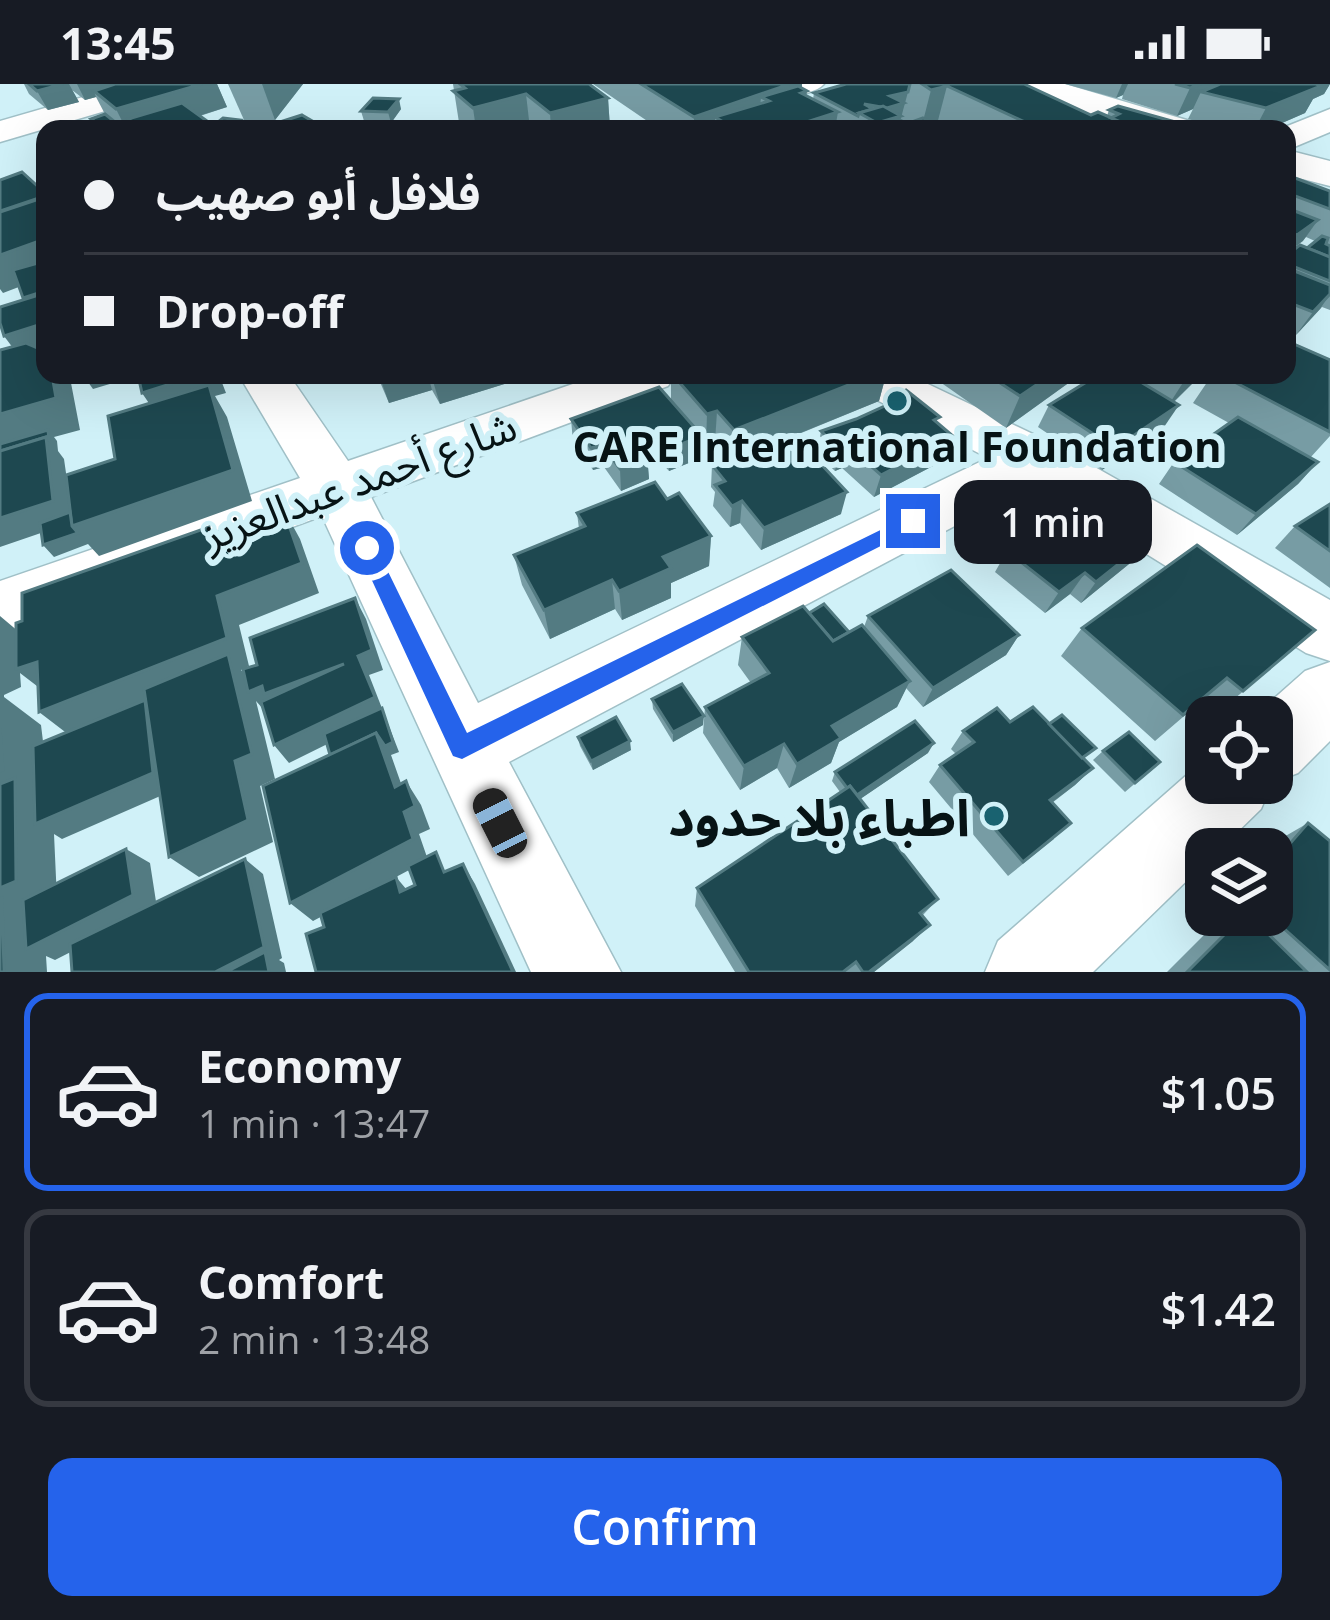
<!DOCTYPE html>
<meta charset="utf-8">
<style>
:root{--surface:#171b24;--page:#20242c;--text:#f1f3f6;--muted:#9ea1a6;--line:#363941;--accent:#2563eb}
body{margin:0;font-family:"Open Sans","Noto Sans Arabic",sans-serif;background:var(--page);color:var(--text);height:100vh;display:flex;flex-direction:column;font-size:45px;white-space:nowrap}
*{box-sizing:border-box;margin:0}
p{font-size:39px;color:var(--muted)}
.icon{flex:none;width:66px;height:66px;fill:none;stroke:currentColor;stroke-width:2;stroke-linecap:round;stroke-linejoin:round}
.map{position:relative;height:888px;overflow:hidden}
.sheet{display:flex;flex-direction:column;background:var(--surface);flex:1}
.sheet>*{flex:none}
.guide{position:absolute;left:36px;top:36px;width:1260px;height:264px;border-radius:24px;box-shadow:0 12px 48px #0002;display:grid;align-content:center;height:264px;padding:0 48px;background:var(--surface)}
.tools{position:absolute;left:1185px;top:612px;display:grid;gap:24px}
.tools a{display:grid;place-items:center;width:108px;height:108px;border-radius:24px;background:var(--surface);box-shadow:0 12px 48px #0002;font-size:60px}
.end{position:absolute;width:54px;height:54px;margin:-27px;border:15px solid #2563eb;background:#fff;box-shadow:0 0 0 6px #fff}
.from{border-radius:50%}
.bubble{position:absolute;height:84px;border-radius:24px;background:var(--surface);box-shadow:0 12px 48px #0002;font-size:39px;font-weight:600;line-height:84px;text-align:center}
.car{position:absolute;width:36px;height:72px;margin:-36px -18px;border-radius:15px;box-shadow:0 0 9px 3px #0007;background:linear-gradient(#222 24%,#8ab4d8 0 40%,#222 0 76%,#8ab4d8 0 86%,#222 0)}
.guide b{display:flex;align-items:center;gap:42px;height:114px;font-size:45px}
.guide b+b{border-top:3px solid var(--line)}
.guide i{width:30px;height:30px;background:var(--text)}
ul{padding:21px 0 0;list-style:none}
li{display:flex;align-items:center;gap:36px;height:198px;margin:0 24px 18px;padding:0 24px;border:6px solid var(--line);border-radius:24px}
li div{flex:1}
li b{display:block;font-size:45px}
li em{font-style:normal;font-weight:600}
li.current{border-color:var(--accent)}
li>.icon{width:108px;height:108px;stroke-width:1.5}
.primary-button{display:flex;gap:24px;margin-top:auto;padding:24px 48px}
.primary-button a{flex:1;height:138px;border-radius:24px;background:var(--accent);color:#fff;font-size:48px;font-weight:600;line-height:138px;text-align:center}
.status{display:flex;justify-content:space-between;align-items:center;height:84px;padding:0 60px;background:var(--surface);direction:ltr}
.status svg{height:33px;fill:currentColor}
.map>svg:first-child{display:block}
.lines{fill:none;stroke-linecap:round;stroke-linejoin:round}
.minor-casing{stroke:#a0c0c7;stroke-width:3}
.major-casing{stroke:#a0c0c7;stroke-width:3}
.minor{fill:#fff;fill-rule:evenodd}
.major{fill:#fff;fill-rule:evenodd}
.wall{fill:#779ca4}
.shaded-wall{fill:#537b82}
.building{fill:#1e4850;stroke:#537b82;stroke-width:3}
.route{fill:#2563eb}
.poi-dot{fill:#196270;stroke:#d0f1f8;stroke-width:4.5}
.labels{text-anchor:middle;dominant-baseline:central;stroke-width:12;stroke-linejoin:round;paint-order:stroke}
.poi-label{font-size:42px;font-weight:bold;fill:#071315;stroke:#d0f1f8}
.street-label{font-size:42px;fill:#071315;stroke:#d0f1f8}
.near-poi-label{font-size:51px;font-weight:bold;fill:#071315;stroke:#d0f1f8;text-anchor:end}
</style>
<div class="status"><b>13:45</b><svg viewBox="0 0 49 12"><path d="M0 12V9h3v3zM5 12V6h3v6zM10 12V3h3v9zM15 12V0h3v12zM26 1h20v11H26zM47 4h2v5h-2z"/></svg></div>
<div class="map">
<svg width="1330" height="888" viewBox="0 0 1330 888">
<rect width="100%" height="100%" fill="#d0f1f8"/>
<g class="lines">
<!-- minor casing -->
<g class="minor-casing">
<g id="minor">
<path d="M128,0H178L173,7L0,58V37Z"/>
<path d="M750,0H824C810,15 764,15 750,0Z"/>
<path d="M1330,25V48L1287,66V45H1280Z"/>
<path d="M239,291H289L348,377L599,291H675L668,302L371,413L478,619L988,374L850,302L843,291H909L1056,361L1330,516V577L1306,569L1034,400L509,678L621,888H531L322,432L0,551V497L300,394Z"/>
<path d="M1330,578V657L1298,689L1272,699L1261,725L1220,765H1206V778L1093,888H985L998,857L1206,674V699H1272V633H1253L1305,587Z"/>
</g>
</g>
<!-- major casing -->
<g class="major-casing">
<g id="major">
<path d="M1011,0H1065L1190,37L1196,45H1138L1016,7Z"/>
<path d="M1287,66L1330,77V102L1287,91Z"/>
</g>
</g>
<!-- minor -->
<use href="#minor" class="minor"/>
<!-- major -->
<use href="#major" class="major"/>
</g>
<!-- wall -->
<g class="wall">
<path d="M24,0H217L227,23L200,32L213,42L243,45H82L95,41L91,35L106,32L96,13L85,16L72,6L79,18L48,26L29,10Z"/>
<path d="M228,0H303L275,36H244Z"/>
<path d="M453,0H589L608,14L610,45H460Z"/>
<path d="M593,0H802V4L807,12L813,15L814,9L846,0H1024L1091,31L1107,32L1109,26L1192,45H841L835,42V45H659Z"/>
<path d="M1065,0H1330L1324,10L1313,15L1305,29L1268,45H1223L1188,35L1193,25L1177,32L1122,15L1123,11L1116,14Z"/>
<path d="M401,25L391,39L364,37L361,27Z"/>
<path d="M1287,91L1330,107V226L1322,223L1296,251L1287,247V171L1307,164L1315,157L1306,153L1287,169Z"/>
<path d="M1330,276V352L1310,374L1318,378L1298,400L1237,451L1159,400L1174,378L1229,339L1193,319L1212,291H1287Z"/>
<path d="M377,291H533L440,320L432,306L389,319Z"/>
<path d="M671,291H886L879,317L794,352L841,430L761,466L740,439L730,443L713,422L715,408L711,403L712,381L729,375L715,358L706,361L702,356L701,374L669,387L661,378L648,383L649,395L621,407L604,383L593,386L573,358L571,335L671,316Z"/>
<path d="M942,291H1076L1074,295L1006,344L940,298Z"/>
<path d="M1098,291H1201L1174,318L1164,343L1102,386L1038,343L1049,321Z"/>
<path d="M895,311L938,340L954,353L946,375L874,413L842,384L835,387L817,370L821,347L856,335L893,319Z"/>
<path d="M667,415L711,452L709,482L671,499V514L622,536L615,525L550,555L522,501L514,471L579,445L577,429Z"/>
<path d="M1330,420V504L1275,464L1295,442Z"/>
<path d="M1032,433L1145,459L1129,480L1081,519L1070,510L1045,529L995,488L1007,467L1022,456L1020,454Z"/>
<path d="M809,529L849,548L864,543L868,532L1019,551L1006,571L923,623L906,604L897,623L839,658L831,679L789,704L777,684L740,706L703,649L705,623L751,599L738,581L742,553Z"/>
<path d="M1082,544L1315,546L1213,633L1197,621L1155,657L1061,572Z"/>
<path d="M652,615L703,641L673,658L653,625Z"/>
<path d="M1010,638L1084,675L1093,684L1075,701L1052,719L1054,755L1008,792L929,698L940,681L956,670L951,665L963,647Z"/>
<path d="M578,653L631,666L593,686L580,662Z"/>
<path d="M1103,667L1160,678L1125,708L1093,676Z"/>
<path d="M928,669L860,715L938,815L922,832L913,857L874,888H735L695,822L697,804L840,708L832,697L835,688Z"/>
<path d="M1308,739L1330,757V888H1167L1209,846L1222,840L1211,831H1272V765H1266L1270,761Z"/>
</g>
<!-- shaded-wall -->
<g class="shaded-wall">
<path d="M63,0H69L79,18L48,26L37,7Z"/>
<path d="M77,0H141L94,7L96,13L85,16Z"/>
<path d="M202,0H217L227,23L157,45L128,35L133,45H126L116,25Z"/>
<path d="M262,0H303L275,36Z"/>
<path d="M790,0H802L799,26L769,17L761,13L758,45L715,33V45H694V33Z"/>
<path d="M1122,0H1128L1123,11L1116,14Z"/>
<path d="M1201,0H1244L1201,8L1193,25L1177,32L1190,4Z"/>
<path d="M1316,0H1330L1324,10L1313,15L1305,29L1268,45H1255L1266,24Z"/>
<path d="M947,2L936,44L921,45L931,6Z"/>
<path d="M807,7L803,39L838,28L835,45H785L801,9Z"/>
<path d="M908,8L898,45H875L890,12Z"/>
<path d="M526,10L530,45H476L473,24Z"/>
<path d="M608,14L610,45H551L550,29Z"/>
<path d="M399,15L401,25L391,39L388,28Z"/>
<path d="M240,36L243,45H229V44Z"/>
<path d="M1318,136L1303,157L1287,169V162L1297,151Z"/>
<path d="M45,155V193L3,209L0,205V171Z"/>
<path d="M1330,210L1320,225L1296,251L1313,228Z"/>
<path d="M45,239V278L28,284L4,252Z"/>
<path d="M52,291H65L71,299L80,346L54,353L57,357L58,367L64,375L73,438L0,463V330Z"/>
<path d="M83,291H140L93,305Z"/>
<path d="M199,291H219L226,309L215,312L227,333L252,417L99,472L88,460L54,473L43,461L72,442L157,331L142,309Z"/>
<path d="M379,291H428L432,306L389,319Z"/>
<path d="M431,291H533L440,320Z"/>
<path d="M874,291H886L879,317L731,377L734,346Z"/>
<path d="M1051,291H1076L1074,295L1006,344L1020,312Z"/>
<path d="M1189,291H1201L1166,325L1186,294Z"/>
<path d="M1179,321L1164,343L1102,386L1115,364Z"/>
<path d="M717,327L715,358L706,361L707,330Z"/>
<path d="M702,352L701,374L669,387V365Z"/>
<path d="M954,353L946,375L874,413L881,391Z"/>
<path d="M661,356V378L648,383L649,395L621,407L620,385L641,364Z"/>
<path d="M602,361L604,383L593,386L591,364Z"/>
<path d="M848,362L842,384L835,387L840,365Z"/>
<path d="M1318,378L1298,400L1237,451L1256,430Z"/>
<path d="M847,408L841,430L761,466L764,444Z"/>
<path d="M742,417L740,439L730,443L732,422Z"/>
<path d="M283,424L300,455L319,509L239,541L249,582L241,586L251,598L344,580L264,626L256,617L275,695L260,702L273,758L199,793L169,773L174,706L62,755L54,750L57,816L126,765L150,779L157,824L55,876L46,872L47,888H4L0,842V532L19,548L37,578L50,612L20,589L21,603L4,611V613L41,641L50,715L73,654L39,628L217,512Z"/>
<path d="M711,452L709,482L671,499V514L622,536L619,507L663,473Z"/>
<path d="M1145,459L1129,480L1081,519L1096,498Z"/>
<path d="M1085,489L1070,510L1045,529L1059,508Z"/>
<path d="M612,496L615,525L550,555L544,526Z"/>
<path d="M355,514L366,535L383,586L369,591L399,668L391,671L410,725L406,697L421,721L430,745L419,750L428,776L396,793L412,812L400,808L396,793L313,837L290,819L395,703L376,649L384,632L289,679L274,661L358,572Z"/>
<path d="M1019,551L1006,571L923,623L933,604Z"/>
<path d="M910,597L897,623L839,658L831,679L789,704L797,680L832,642Z"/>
<path d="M704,632L703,641L673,658V648Z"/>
<path d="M630,657L631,666L593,686L591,677Z"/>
<path d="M934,659L928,669L850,722L854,713Z"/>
<path d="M784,660L777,684L740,706L744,682Z"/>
<path d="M1093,684L1075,701L1034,732L1050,716Z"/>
<path d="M245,775L263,790L282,874L279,876L284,879L286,888H215Z"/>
<path d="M463,780L475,800L516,888H513Z"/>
<path d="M930,841L913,857L874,888H869Z"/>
</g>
<!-- building -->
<g class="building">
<path d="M29,0H63L37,7Z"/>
<path d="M115,0H202L116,25L94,7Z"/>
<path d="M460,0H589L608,14L550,29L526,10L473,24L453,7L465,4Z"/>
<path d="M641,0H790L694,33Z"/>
<path d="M846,0H910L908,8L890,12L904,19L887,24L864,20L873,25L859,29L858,32L814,9Z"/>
<path d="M922,0H1024L1091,31L1098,28L1137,45H1040L947,2L931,6Z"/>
<path d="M1175,0H1201L1190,4Z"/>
<path d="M1220,0H1316L1321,2L1266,24L1201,8Z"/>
<path d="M798,2L807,7L801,9L838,28L785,45H735L715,33L769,17L761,13Z"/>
<path d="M373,14L399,15L388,28L361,27Z"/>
<path d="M182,19L218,45H141L128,35Z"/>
<path d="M883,22L901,32L877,39L859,29Z"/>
<path d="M1118,22L1190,42L1192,45H1137L1111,34L1119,30L1109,26Z"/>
<path d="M105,30L121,43L82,45L98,40L91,35Z"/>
<path d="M302,31L319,41L308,45H258Z"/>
<path d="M223,34L240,36L229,44L213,42Z"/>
<path d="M923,34L945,45H920L909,39Z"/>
<path d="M900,36L908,40L907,45H898Z"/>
<path d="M22,88L45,109V112L0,127V96Z"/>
<path d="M1287,91L1330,107V125L1287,109Z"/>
<path d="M45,113V155L0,171V128Z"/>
<path d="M1287,124L1318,136L1297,151L1287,146Z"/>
<path d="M1287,150L1296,154L1287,162Z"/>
<path d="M1322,152L1328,154L1326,160L1330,162V173L1307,164Z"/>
<path d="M1300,161L1330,173V197L1287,180V171Z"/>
<path d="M45,177V207L23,214L13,186Z"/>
<path d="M1292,186L1330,201V210L1313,228L1287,218V191Z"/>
<path d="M45,209V239L4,252L0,239V223Z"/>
<path d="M1287,257L1330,276V348L1221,291H1287Z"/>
<path d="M26,259L45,267V291H52L56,314L0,330V266Z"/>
<path d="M138,291H199L142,309Z"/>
<path d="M673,291H874L734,346L717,327L707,330Z"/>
<path d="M988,291H1051L1020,312Z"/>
<path d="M1098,291H1129L1179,321L1115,364L1049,321Z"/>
<path d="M209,301L233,386L72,442L66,391L115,375L108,332Z"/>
<path d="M659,303L702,352L669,365L661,356L641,364L648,373L620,385L602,361L591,364L571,335Z"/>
<path d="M906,306L940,333L934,336L954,353L881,391L848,362L840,365L821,347L856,335L900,315L895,311Z"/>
<path d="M1238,333L1318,378L1256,430L1174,378Z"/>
<path d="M48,346L49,356L46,353L0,367V360Z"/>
<path d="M792,349L847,408L764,444L742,417L732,422L715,401L725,397L712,381Z"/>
<path d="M46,353L53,417L0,434V367Z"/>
<path d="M655,398L667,415L679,409L711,452L663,473L671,484L619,507L612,496L544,526L514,471L585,442L577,429Z"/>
<path d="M1071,406L1145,459L1096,498L1085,489L1059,508L1007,467L1043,441L1032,433Z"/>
<path d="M1330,420V467L1295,442Z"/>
<path d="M283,424L302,479L217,512L227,554L39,628L37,578L16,585V539L22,537V509L209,443L210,451Z"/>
<path d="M70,428L72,442L78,449L43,461L40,439Z"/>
<path d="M1197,461L1315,546L1243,607L1227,594L1183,631L1082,544Z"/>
<path d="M951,486L1019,551L933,604L868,532Z"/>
<path d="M355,514L372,566L358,572L375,613L274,661L261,618L344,580L264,610L262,602L248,608L243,585L257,581L250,554Z"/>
<path d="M824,520L849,548L833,557L809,529Z"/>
<path d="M803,522L833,557L862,541L910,597L832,642L841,654L797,680L784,660L744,682L705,623L769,589L742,553Z"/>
<path d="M228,570L252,670L235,677L248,736L169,773L144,605Z"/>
<path d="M682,600L704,632L673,648L652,615Z"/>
<path d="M145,616L153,689L35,740L33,662Z"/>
<path d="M1033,623L1093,684L1050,716L1071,739L1023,778L940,681L974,658L963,647L997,624L1010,638Z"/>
<path d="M382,624L393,658L385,662L376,649L330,671L324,650Z"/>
<path d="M1062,631L1096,664L1082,674L1049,640Z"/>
<path d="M616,633L630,657L591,677L578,653Z"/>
<path d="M915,637L934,659L857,711L850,702L847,704L835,688Z"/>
<path d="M0,644L3,686L0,687Z"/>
<path d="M1129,648L1160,678L1135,699L1103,667Z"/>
<path d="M376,649L395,703L406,697L415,722L404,728L413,755L290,819L263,702Z"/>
<path d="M15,694L16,797L0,804V700Z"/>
<path d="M850,702L938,815L920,829L930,841L869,888H863L856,878L843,888H749L697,804Z"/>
<path d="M1308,739L1330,757V886L1269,831H1272V780Z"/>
<path d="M126,765L133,811L26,865L23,816Z"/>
<path d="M436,768L444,788L463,780L513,888H316L306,850L324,843L320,829L396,793L400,808L415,801L408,782Z"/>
<path d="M245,775L264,863L215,888H72L70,860Z"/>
<path d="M2,814L4,888H0V815Z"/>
<path d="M1244,831H1249L1307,888H1187Z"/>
<path d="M265,868L269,888H226Z"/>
</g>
<!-- route -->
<path class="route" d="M913,430L920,432V442L462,675L453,672L357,464L367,456L374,459L467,649Z"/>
<!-- markers -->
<g class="poi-dot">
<circle cx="897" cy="317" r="12"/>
<circle cx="994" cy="732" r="12"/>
</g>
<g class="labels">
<!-- poi labels -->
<g class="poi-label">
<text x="897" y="361">CARE International Foundation</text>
</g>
<!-- street labels -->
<g class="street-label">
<text transform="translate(359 395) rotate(-20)">شارع أحمد عبدالعزيز</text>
</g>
<!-- near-poi labels -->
<g class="near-poi-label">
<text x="970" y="732">اطباء بلا حدود</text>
</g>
</g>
</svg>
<div class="tools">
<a><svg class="icon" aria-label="locate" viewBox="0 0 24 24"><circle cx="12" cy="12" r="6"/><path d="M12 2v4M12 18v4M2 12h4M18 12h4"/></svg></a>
<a><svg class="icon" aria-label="layers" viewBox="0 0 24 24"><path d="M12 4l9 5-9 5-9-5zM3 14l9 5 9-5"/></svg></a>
</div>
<i class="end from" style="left:367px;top:464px"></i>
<i class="end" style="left:913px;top:437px"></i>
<div class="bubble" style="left:954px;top:396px;width:198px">1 min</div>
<i class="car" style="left:500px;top:739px;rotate:333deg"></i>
<div class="guide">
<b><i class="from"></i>فلافل أبو صهيب</b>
<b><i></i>Drop-off</b>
</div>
</div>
<section class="sheet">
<ul>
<li class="current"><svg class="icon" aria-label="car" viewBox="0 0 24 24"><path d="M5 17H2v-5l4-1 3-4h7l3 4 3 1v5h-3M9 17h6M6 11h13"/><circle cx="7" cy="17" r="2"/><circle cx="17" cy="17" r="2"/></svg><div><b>Economy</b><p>1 min · 13:47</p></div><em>$1.05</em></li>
<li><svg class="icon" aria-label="car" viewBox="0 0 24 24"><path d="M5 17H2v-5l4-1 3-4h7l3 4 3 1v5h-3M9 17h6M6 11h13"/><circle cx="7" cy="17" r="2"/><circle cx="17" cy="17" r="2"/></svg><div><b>Comfort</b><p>2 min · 13:48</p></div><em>$1.42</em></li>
</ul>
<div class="primary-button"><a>Confirm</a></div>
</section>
